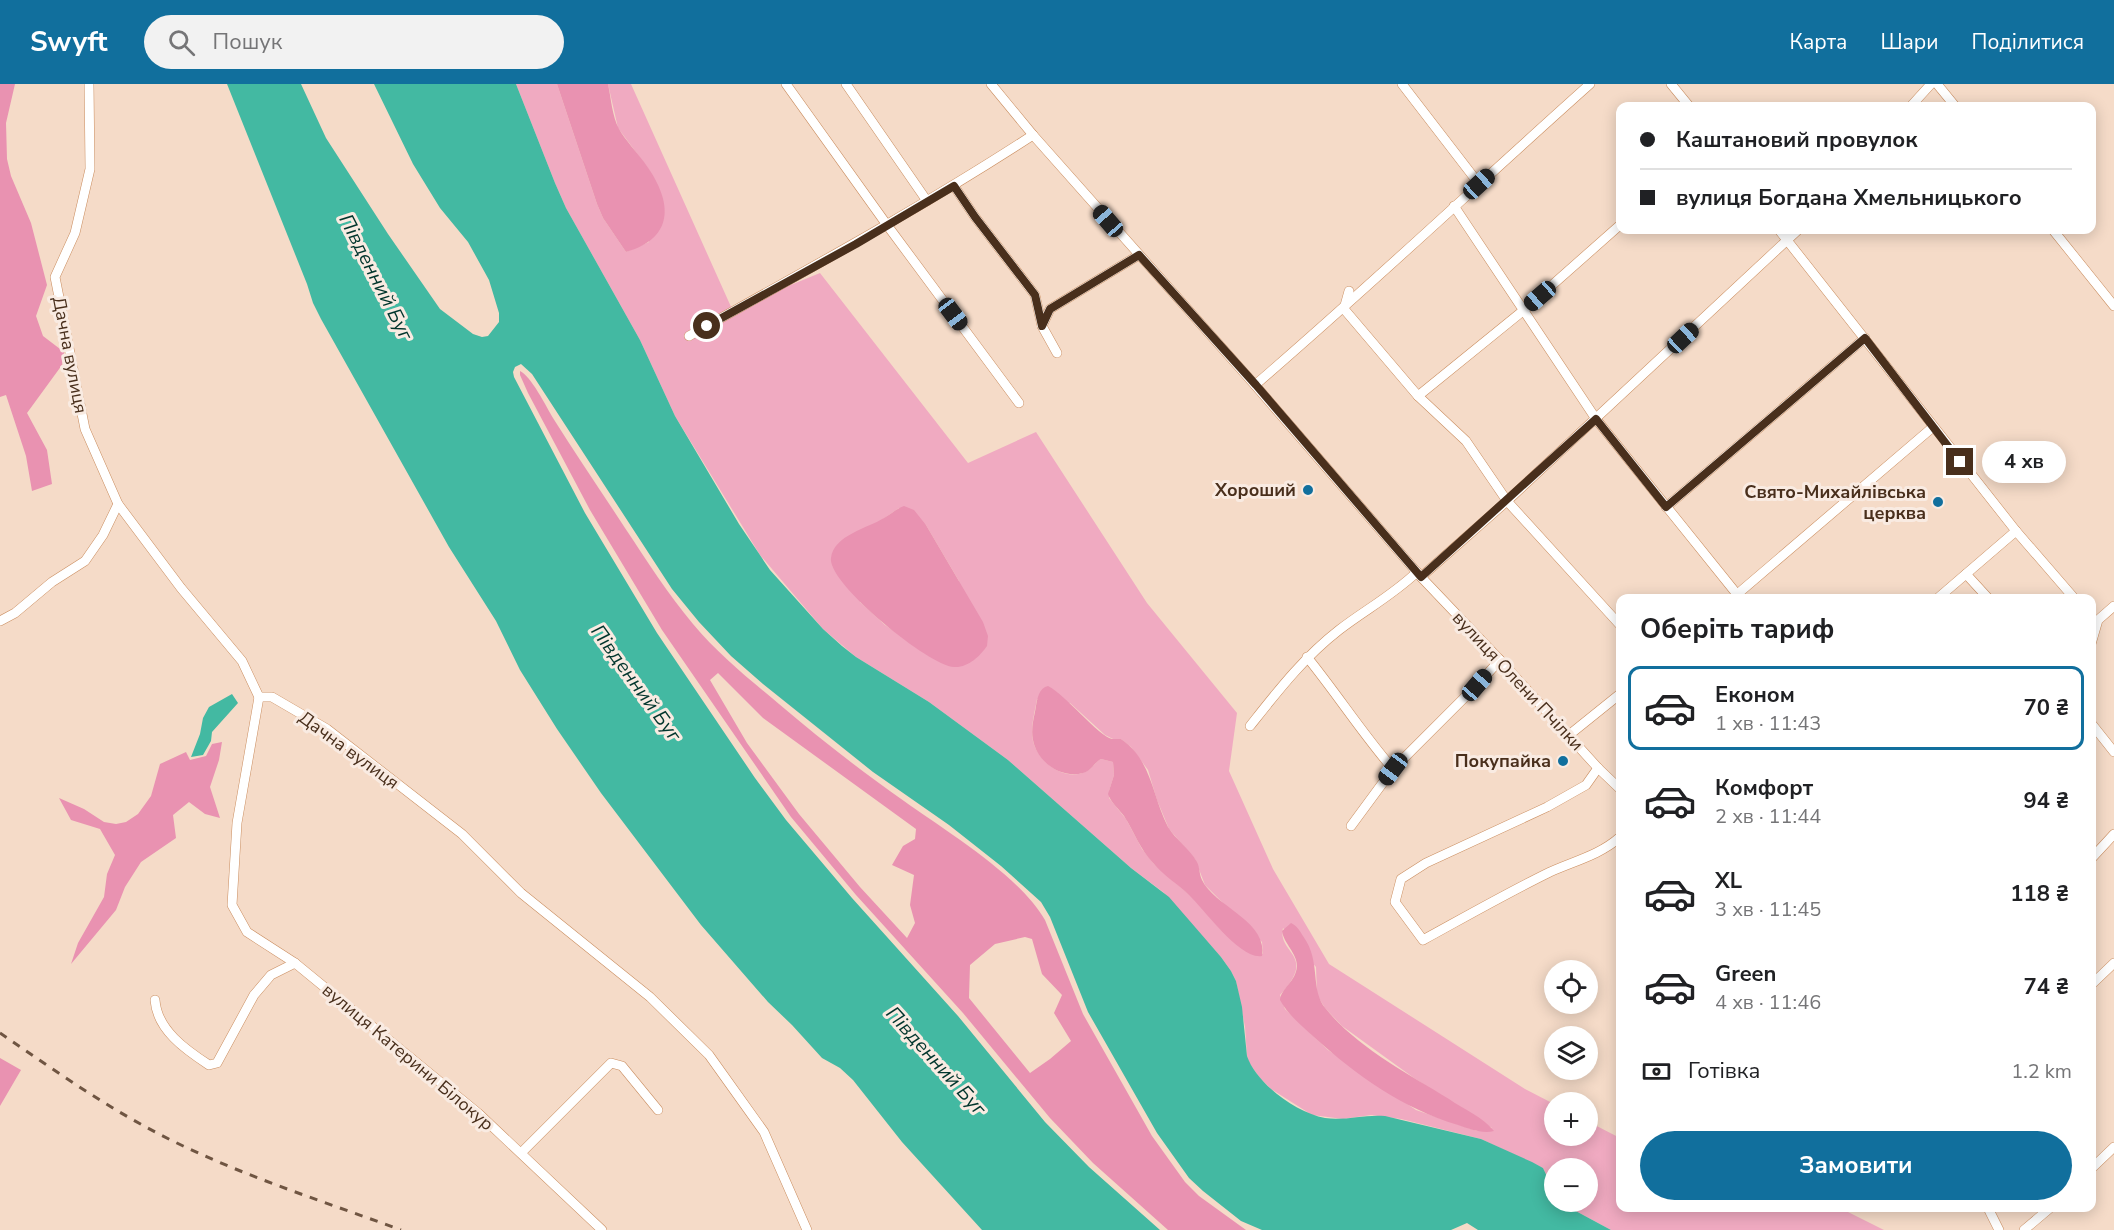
<!DOCTYPE html>
<html lang="uk">
<meta charset="utf-8">
<style>
:root{--surface:#fff;--page:#f2f2f2;--text:#202124;--muted:#757577;--line:#e0e0e0;--accent:#116f9d}
body{margin:0;font-family:"Nunito Sans",sans-serif;background:var(--page);color:var(--text);height:100vh;display:flex;flex-direction:column;font-size:22px;white-space:nowrap}
*{box-sizing:border-box;margin:0}
p{font-size:20px;color:var(--muted)}
.icon{flex:none;width:33px;height:33px;fill:none;stroke:currentColor;stroke-width:2;stroke-linecap:round;stroke-linejoin:round}
.map{position:relative;flex:1;overflow:hidden}
.sheet{position:absolute;left:1616px;top:510px;width:480px;height:618px;display:flex;flex-direction:column;background:var(--surface);border-radius:12px;box-shadow:0 3px 15px #0003}
.sheet>*{flex:none}
.banner{position:absolute;left:1616px;top:18px;width:480px;height:132px;border-radius:12px;box-shadow:0 3px 15px #0003;display:grid;align-content:center;height:132px;padding:0 24px;background:var(--surface)}
.controls{position:absolute;left:1544px;top:876px;display:grid;gap:12px}
.controls a{display:grid;place-items:center;width:54px;height:54px;border-radius:50%;background:var(--surface);box-shadow:0 3px 15px #0003;font-size:30px}
.end{position:absolute;width:27px;height:27px;margin:-14px;border:8px solid #492f1c;background:#fff;box-shadow:0 0 0 3px #fff}
.from{border-radius:50%}
.bubble{position:absolute;height:42px;border-radius:21px;background:var(--surface);box-shadow:0 3px 15px #0003;font-size:20px;font-weight:700;line-height:42px;text-align:center}
.car{position:absolute;width:18px;height:36px;margin:-18px -9px;border-radius:8px;box-shadow:0 0 4px 2px #0007;background:linear-gradient(#222 24%,#8ab4d8 0 40%,#222 0 76%,#8ab4d8 0 86%,#222 0)}
.banner b{display:flex;align-items:center;gap:21px;height:57px;font-size:22px}
.banner b+b{border-top:2px solid var(--line)}
.banner i{width:15px;height:15px;background:var(--text)}
ul{padding:0;list-style:none}
li{display:flex;align-items:center;gap:18px;height:84px;margin:0 12px 9px;padding:0 12px;border:3px solid transparent;border-radius:12px}
li div{flex:1}
li b{display:block;font-size:22px}
li em{font-style:normal;font-weight:700}
li.current{border-color:var(--accent)}
li>.icon{width:54px;height:54px;stroke-width:1.5}
h2{padding:0 24px;font-size:27px;line-height:72px}
.pay{display:flex;align-items:center;gap:15px;height:66px;padding:0 24px;font-size:22px}
.pay p{margin-inline-start:auto}
.action{display:flex;gap:12px;margin-top:auto;padding:12px 24px}
.action a{flex:1;height:69px;border-radius:36px;background:var(--accent);color:#fff;font-size:24px;font-weight:700;line-height:69px;text-align:center}
header{display:flex;align-items:center;gap:36px;box-sizing:border-box;height:84px;padding:0 30px;background:var(--accent);color:#fff}
header strong{font-size:28px}
nav{display:flex;gap:33px;margin-inline-start:auto;font-size:21px}
.search{width:420px;height:54px;background:var(--page);display:flex;align-items:center;gap:15px;box-sizing:border-box;padding:0 21px;border-radius:33px;color:var(--muted);font-size:22px}
.map>svg:first-child{display:block}
.green{fill:#f0aac1;fill-rule:evenodd}
.forest{fill:#e992b1;fill-rule:evenodd}
.water{fill:#43b9a2}
.lines{fill:none;stroke-linecap:round;stroke-linejoin:round}
.minor-casing{stroke:#ca8d5f;stroke-width:10}
.minor{stroke:#fff;stroke-width:9}
.rail{stroke:#6f5542;stroke-width:3;stroke-dasharray:8 8;stroke-linecap:butt}
.route{stroke:#492f1c;stroke-width:8}
.poi-dot{fill:#116f9d;stroke:#f9ebe2;stroke-width:2}
.labels{text-anchor:middle;dominant-baseline:central;stroke-width:6;stroke-linejoin:round;paint-order:stroke}
.street-label{font-size:18px;fill:#492f1c;stroke:#f9ebe2}
.poi-label{font-size:18px;font-weight:bold;fill:#492f1c;stroke:#f9ebe2;text-anchor:end}
.water-label{font-size:20px;font-style:italic;fill:#00352c;stroke:#f9ebe2}
</style>
<header>
<strong>Swyft</strong>
<div class="search"><svg class="icon" aria-label="search" viewBox="0 0 24 24"><circle cx="10" cy="10" r="6"/><path d="M15 15l6 6"/></svg>Пошук</div>
<nav><a>Карта</a><a>Шари</a><a>Поділитися</a></nav>
</header>
<div class="map">
<svg width="2114" height="1146" viewBox="0 0 2114 1146">
<rect width="100%" height="100%" fill="#f5dbc8"/>
<!-- green -->
<path class="green" d="M516,0H557L597,120L603,134L626,168L649,158L650,87L618,44L608,0H631L732,225L820,189L968,379L1036,348L1147,519L1237,629L1229,687L1273,785L1329,880L1525,1005L1554,1020V1052H1587V1037L1620,1054V1124H1840L1884,1146H1611L1572,1125L1562,1118H1587V1084H1554V1107L1543,1084L1481,1055L1401,1035L1371,1031L1343,1035L1312,1031L1271,1005L1260,994L1249,979L1247,972L1245,943L1236,897L1231,887L1221,873L1163,808L1131,784L1008,676L929,618L856,573L823,545L760,471L675,332L640,256L566,124L555,99ZM899,424L926,441L959,497L924,568L885,541L860,518L883,435ZM1037,615L1070,619L1105,651L1113,655H1121L1131,663L1148,686L1157,716L1169,745L1195,775L1205,801L1262,858L1263,870L1221,846L1194,815L1154,780L1142,765L1126,735L1109,714V707L1114,691L1113,678L1101,675C1095,678 1093,684 1087,687C1065,699 1038,678 1033,657C1030,643 1035,628 1037,615ZM1283,844L1316,883L1317,911L1325,924L1342,942L1414,994L1492,1044L1477,1047L1416,1026L1328,966L1285,925L1280,911C1318,870 1277,870 1283,844Z"/>
<!-- forest -->
<g class="forest">
<path d="M0,0H15L6,39L7,75L11,92L31,139L47,201L36,232L43,252L64,268L62,281L27,329L47,366L52,400L32,407L26,372L6,311L0,313Z"/>
<path d="M557,0H608C611,14 612,32 619,45C626,57 636,67 644,78C671,114 678,153 626,168L603,134L597,120Z"/>
<path d="M520,287C531,292 546,322 553,334C576,371 601,407 625,444C647,477 668,510 693,540C718,570 749,595 779,620C819,654 861,687 904,717C947,748 1018,790 1045,836L1083,930L1152,1052L1185,1098L1199,1112L1246,1146H1168L1093,1079L1050,1034L963,929L856,811L791,733L662,546L590,426L528,309L520,291ZM718,589L763,634L916,745L915,755L903,762L892,781L914,791L910,821L915,839L907,854L860,803L799,730L747,659L710,596ZM1025,853L1032,855L1042,890L1062,911L1054,929L1071,957L1050,975L1030,989L969,914L970,881L995,860Z"/>
<path d="M904,422L914,426L926,441L983,538L988,552L987,562C980,572 968,584 954,583C929,582 827,499 831,474C834,451 868,444 884,434C891,430 896,425 904,422Z"/>
<path d="M1048,602C1066,611 1098,652 1112,655C1115,655 1118,655 1121,655C1152,676 1152,712 1168,743C1176,756 1190,765 1197,778C1200,784 1199,790 1202,796C1215,823 1268,837 1262,872C1240,876 1204,825 1189,811C1178,800 1164,792 1154,780C1139,764 1135,749 1124,732C1119,725 1111,719 1108,710L1114,691L1113,678L1101,675C1094,679 1091,687 1083,689C1061,695 1037,678 1033,656C1031,647 1033,637 1035,628C1037,618 1037,608 1045,603Z"/>
<path d="M222,658L219,676L210,703L220,734L205,730L189,718L173,731L176,754L141,778L125,803L116,826L71,880L78,859L104,813L107,790L115,771L100,745L71,736L59,714L84,725L104,738L116,740L126,738L138,730L151,712L160,680L186,668L190,676L206,672L212,660Z"/>
<path d="M1291,839C1297,842 1300,847 1303,852C1322,878 1309,905 1326,925C1358,964 1407,989 1449,1015C1463,1025 1483,1033 1494,1047C1482,1050 1470,1045 1458,1041C1402,1024 1357,992 1314,953C1302,942 1288,931 1280,916C1281,904 1296,898 1297,882C1297,869 1284,860 1282,847Z"/>
<path d="M0,974L21,986L0,1022Z"/>
</g>
<!-- water -->
<g class="water">
<path d="M227,0H301L326,54L388,150L440,225L473,250L482,253L488,252L499,238V229L489,196L468,158L440,124L413,80L374,0H516L555,99L566,124L640,256L675,332L739,440L770,486L823,545L842,562L856,573L929,618L1008,676L1131,784L1169,813L1221,873L1231,887L1236,897L1242,923L1247,972C1256,999 1296,1029 1325,1034C1345,1037 1365,1030 1385,1032L1481,1055L1532,1078L1543,1084L1554,1107V1118H1562L1572,1125L1611,1146H1478L1467,1139L1451,1146H1262L1241,1137L1203,1107L1189,1094L1157,1049L1088,928L1050,833L1041,818L1001,782L949,741L873,688L763,600L731,572L699,538L672,505L532,290L521,280L515,283L513,288L514,293L585,429L657,549L755,694L786,736L852,814L958,932L1045,1038L1089,1083L1160,1146H982L902,1058L853,996L840,984L822,974L792,941L768,918L701,841L601,709L557,645L520,586L496,537L449,463L321,235L313,219L307,200Z"/>
<path d="M232,610L238,619L212,648L211,657L203,671L191,673L200,650L203,634L209,623Z"/>
</g>
<g class="lines">
<!-- minor casing -->
<g class="minor-casing">
<g id="minor">
<path d="M89,0L90,85L75,149L55,193L85,345L118,420L181,504L242,577L259,613"/>
<path d="M786,0L887,141L1019,319"/>
<path d="M846,0L927,117"/>
<path d="M991,0L1033,51L1255,301L1421,493L1500,576L1598,684L1620,705"/>
<path d="M1402,0L1479,100"/>
<path d="M1671,0L1689,22"/>
<path d="M1937,0L1955,22"/>
<path d="M1911,22L1931,0"/>
<path d="M954,102L975,133L1035,211L1042,242L1057,269"/>
<path d="M1454,122L1596,335L1740,514"/>
<path d="M1779,146L2016,447L2074,514"/>
<path d="M2053,146L2114,222"/>
<path d="M1349,207L1344,225L1418,312L1466,357L1507,417L1620,541"/>
<path d="M1042,242L1050,225L1139,171"/>
<path d="M689,252C805,187 921,124 1033,51"/>
<path d="M1255,301C1369,203 1478,100 1590,0"/>
<path d="M1418,312L1524,226L1620,141"/>
<path d="M1666,423L1865,254"/>
<path d="M1966,490L1988,514"/>
<path d="M1421,493L1507,417L1798,146"/>
<path d="M1734,513L1933,343"/>
<path d="M1938,514L2016,447"/>
<path d="M0,537L15,529L52,498L85,477L103,451L118,420"/>
<path d="M2091,560L2098,536L2114,522"/>
<path d="M1307,573C1337,610 1362,649 1393,685"/>
<path d="M259,613H272L327,645L462,750L521,809L650,913L709,971L764,1048L807,1146"/>
<path d="M259,613L237,739L232,821L247,848L295,879L478,1029L602,1146"/>
<path d="M2091,639L2114,668"/>
<path d="M1250,642C1277,608 1303,574 1339,546C1365,526 1393,511 1417,488"/>
<path d="M1569,651L1620,610"/>
<path d="M1598,684L1586,701L1547,723L1426,779L1401,795L1395,818L1423,856C1465,833 1507,809 1550,788C1574,777 1600,771 1620,753"/>
<path d="M1351,742L1393,685L1477,601L1500,576"/>
<path d="M2091,775L2114,750"/>
<path d="M2091,901L2114,879"/>
<path d="M155,916C157,946 186,966 209,981L217,979L254,911L271,891L295,879"/>
<path d="M521,1069L611,979L622,982L658,1026"/>
<path d="M2091,1085L2114,1063"/>
<path d="M1988,1124L1999,1146"/>
<path d="M2024,1146L2050,1124"/>
</g>
</g>
<!-- minor -->
<use href="#minor" class="minor"/>
<!-- rail -->
<path class="rail" d="M0,949C51,984 103,1021 159,1050C236,1090 320,1116 401,1146"/>
</g>
<g class="lines">
<!-- route -->
<path class="route" d="M707,242L856,160L954,102L975,133L1035,211L1042,242L1050,225L1139,171L1256,301L1421,493L1596,335L1666,423L1865,254L1960,378"/>
</g>
<!-- markers -->
<g class="poi-dot">
<circle cx="1308" cy="406" r="6"/>
<circle cx="1938" cy="418" r="6"/>
<circle cx="1563" cy="677" r="6"/>
</g>
<g class="labels">
<!-- street labels -->
<g class="street-label">
<text transform="translate(70 271) rotate(79)">Дачна вулиця</text>
<text transform="translate(1518 597) rotate(47)">вулиця Олени Пчілки</text>
<text transform="translate(349 666) rotate(36)">Дачна вулиця</text>
<text transform="translate(408 973) rotate(40)">вулиця Катерини Білокур</text>
</g>
<!-- poi labels -->
<g class="poi-label">
<text x="1296" y="406">Хороший</text>
<text x="1926" y="408">Свято-Михайлівська<tspan x="1926" dy="21">церква</tspan></text>
<text x="1551" y="677">Покупайка</text>
</g>
<!-- water labels -->
<g class="water-label">
<text transform="translate(376 193) rotate(63)">Південний Буг</text>
<text transform="translate(636 599) rotate(54)">Південний Буг</text>
<text transform="translate(936 977) rotate(48)">Південний Буг</text>
</g>
</g>
</svg>
<div class="controls">
<a><svg class="icon" aria-label="locate" viewBox="0 0 24 24"><circle cx="12" cy="12" r="6"/><path d="M12 2v4M12 18v4M2 12h4M18 12h4"/></svg></a>
<a><svg class="icon" aria-label="layers" viewBox="0 0 24 24"><path d="M12 4l9 5-9 5-9-5zM3 14l9 5 9-5"/></svg></a>
<a>+</a>
<a>−</a>
</div>
<i class="end from" style="left:707px;top:242px"></i>
<i class="end" style="left:1960px;top:378px"></i>
<div class="bubble" style="left:1982px;top:357px;width:84px">4 хв</div>
<i class="car" style="left:1479px;top:100px;rotate:48deg"></i>
<i class="car" style="left:1108px;top:137px;rotate:319deg"></i>
<i class="car" style="left:1540px;top:212px;rotate:229deg"></i>
<i class="car" style="left:953px;top:230px;rotate:143deg"></i>
<i class="car" style="left:1683px;top:254px;rotate:47deg"></i>
<i class="car" style="left:1477px;top:601px;rotate:41deg"></i>
<i class="car" style="left:1393px;top:685px;rotate:217deg"></i>
<div class="banner">
<b><i class="from"></i>Каштановий провулок</b>
<b><i></i>вулиця Богдана Хмельницького</b>
</div>
<section class="sheet">
<h2>Оберіть тариф</h2>
<ul>
<li class="current"><svg class="icon" aria-label="car" viewBox="0 0 24 24"><path d="M5 17H2v-5l4-1 3-4h7l3 4 3 1v5h-3M9 17h6M6 11h13"/><circle cx="7" cy="17" r="2"/><circle cx="17" cy="17" r="2"/></svg><div><b>Економ</b><p>1 хв · 11:43</p></div><em>70 ₴</em></li>
<li><svg class="icon" aria-label="car" viewBox="0 0 24 24"><path d="M5 17H2v-5l4-1 3-4h7l3 4 3 1v5h-3M9 17h6M6 11h13"/><circle cx="7" cy="17" r="2"/><circle cx="17" cy="17" r="2"/></svg><div><b>Комфорт</b><p>2 хв · 11:44</p></div><em>94 ₴</em></li>
<li><svg class="icon" aria-label="car" viewBox="0 0 24 24"><path d="M5 17H2v-5l4-1 3-4h7l3 4 3 1v5h-3M9 17h6M6 11h13"/><circle cx="7" cy="17" r="2"/><circle cx="17" cy="17" r="2"/></svg><div><b>XL</b><p>3 хв · 11:45</p></div><em>118 ₴</em></li>
<li><svg class="icon" aria-label="car" viewBox="0 0 24 24"><path d="M5 17H2v-5l4-1 3-4h7l3 4 3 1v5h-3M9 17h6M6 11h13"/><circle cx="7" cy="17" r="2"/><circle cx="17" cy="17" r="2"/></svg><div><b>Green</b><p>4 хв · 11:46</p></div><em>74 ₴</em></li>
</ul>
<div class="pay"><svg class="icon" aria-label="cash" viewBox="0 0 24 24"><path d="M3 7h18v10H3z"/><circle cx="12" cy="12" r="2"/></svg>Готівка<p>1.2 km</p></div>
<div class="action"><a>Замовити</a></div>
</section>
</div>
